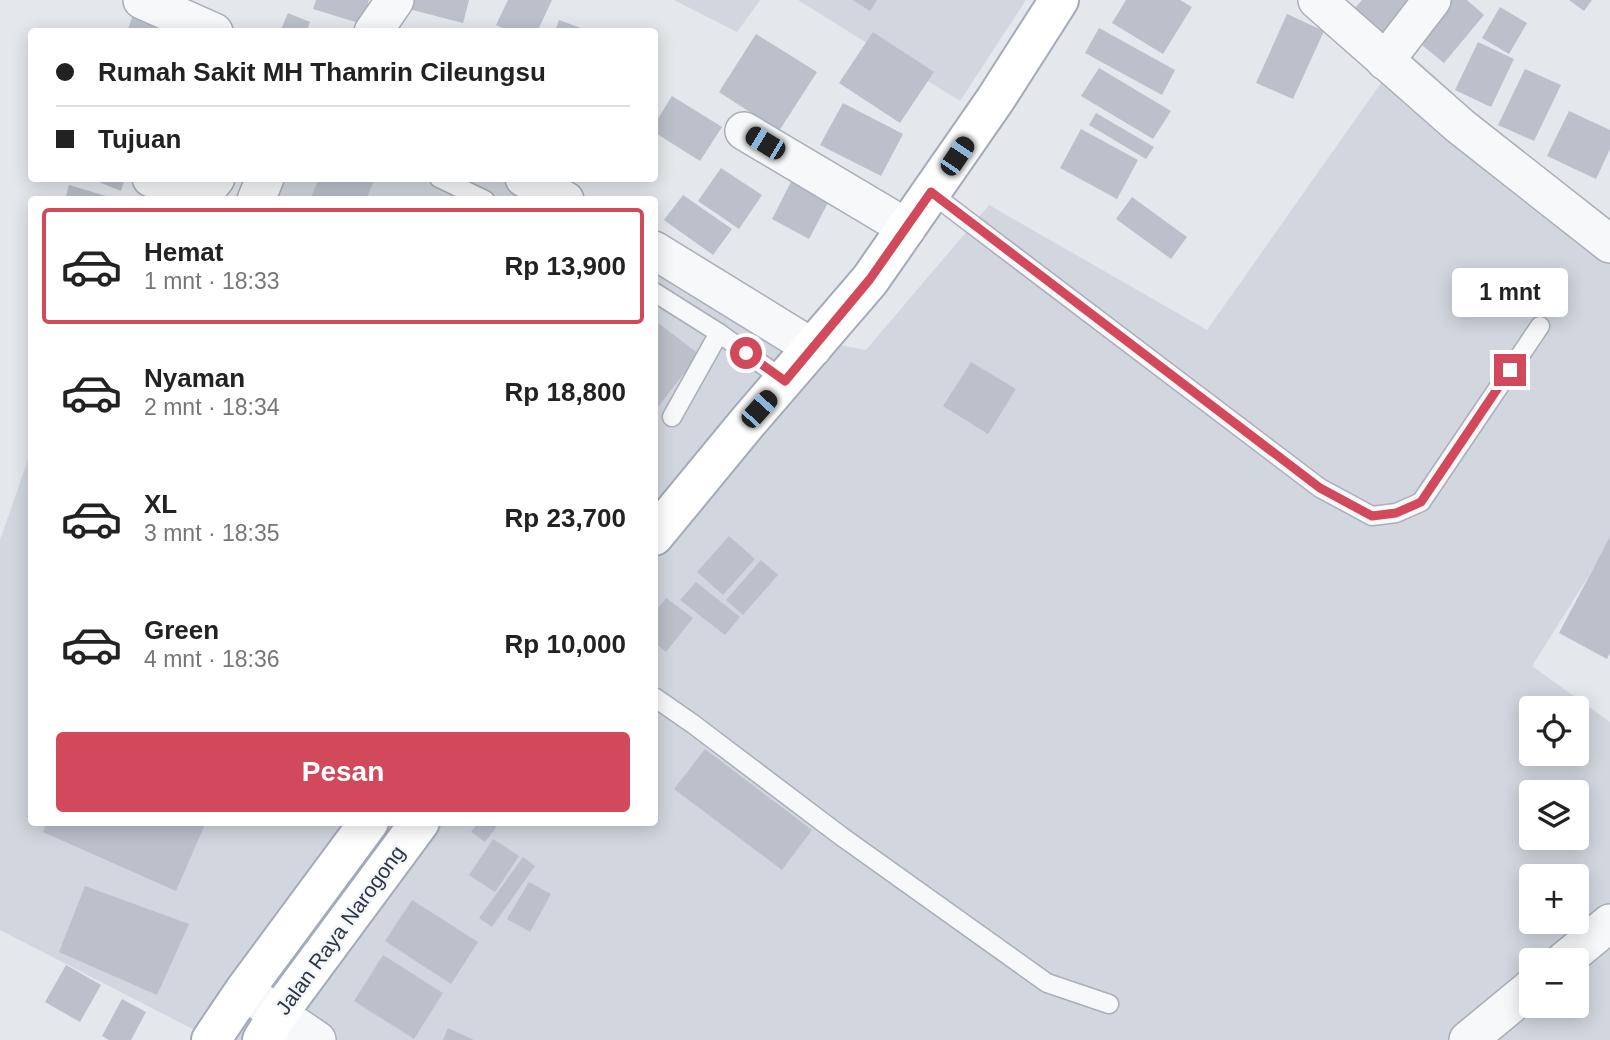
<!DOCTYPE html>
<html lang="id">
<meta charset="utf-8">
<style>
:root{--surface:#fff;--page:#f6f6f6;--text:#222;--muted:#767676;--line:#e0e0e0;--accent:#d1495b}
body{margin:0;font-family:Helvetica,sans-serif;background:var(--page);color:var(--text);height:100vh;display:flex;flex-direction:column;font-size:26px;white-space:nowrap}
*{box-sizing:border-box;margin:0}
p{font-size:23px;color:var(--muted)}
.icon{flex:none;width:38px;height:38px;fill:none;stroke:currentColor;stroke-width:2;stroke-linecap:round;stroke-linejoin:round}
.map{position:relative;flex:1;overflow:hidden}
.side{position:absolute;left:28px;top:196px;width:630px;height:630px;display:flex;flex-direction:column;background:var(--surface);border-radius:7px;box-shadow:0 4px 18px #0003}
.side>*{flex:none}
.banner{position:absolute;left:28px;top:28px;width:630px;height:154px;border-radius:7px;box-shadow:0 4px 18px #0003;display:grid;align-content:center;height:154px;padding:0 28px;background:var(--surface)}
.buttons{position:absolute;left:1519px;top:696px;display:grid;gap:14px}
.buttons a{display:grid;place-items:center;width:70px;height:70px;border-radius:7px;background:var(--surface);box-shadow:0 4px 18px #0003;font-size:35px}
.end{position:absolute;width:32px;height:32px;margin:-16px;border:9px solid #d1495b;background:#fff;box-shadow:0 0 0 4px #fff}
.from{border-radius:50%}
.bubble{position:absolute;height:49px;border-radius:7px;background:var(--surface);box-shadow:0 4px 18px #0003;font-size:23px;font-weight:700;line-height:49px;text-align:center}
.car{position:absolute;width:21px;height:42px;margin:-21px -10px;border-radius:9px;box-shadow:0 0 5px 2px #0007;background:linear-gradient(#222 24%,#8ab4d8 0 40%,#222 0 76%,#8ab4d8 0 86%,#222 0)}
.banner b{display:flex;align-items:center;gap:24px;height:66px;font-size:26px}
.banner b+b{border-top:2px solid var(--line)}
.banner i{width:18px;height:18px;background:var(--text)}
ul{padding:12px 0 0;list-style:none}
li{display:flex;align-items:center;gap:21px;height:116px;margin:0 14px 10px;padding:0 14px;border:4px solid transparent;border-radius:7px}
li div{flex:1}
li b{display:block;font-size:26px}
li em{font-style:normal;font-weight:700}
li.active{border-color:var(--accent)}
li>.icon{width:63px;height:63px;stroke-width:1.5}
.primary-button{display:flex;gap:14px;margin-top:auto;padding:14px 28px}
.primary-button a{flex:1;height:80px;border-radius:7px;background:var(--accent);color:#fff;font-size:28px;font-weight:700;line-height:80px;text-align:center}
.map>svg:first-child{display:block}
.built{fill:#d2d6de;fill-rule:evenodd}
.building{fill:#bbc0ca}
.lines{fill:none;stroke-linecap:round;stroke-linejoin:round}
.lane-casing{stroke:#a9aeb7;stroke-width:21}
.street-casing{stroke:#a9aeb7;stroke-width:40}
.primary-casing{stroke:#a3abb8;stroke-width:42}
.lane{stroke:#f7f8fa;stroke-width:18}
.street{stroke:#f7f8fa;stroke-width:37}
.primary{stroke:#fff;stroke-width:38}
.route{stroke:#d1495b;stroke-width:9}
.labels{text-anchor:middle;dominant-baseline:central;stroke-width:5;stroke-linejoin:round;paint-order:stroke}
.street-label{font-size:21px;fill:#2b3445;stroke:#f4f6f9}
</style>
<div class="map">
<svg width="1610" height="1040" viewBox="0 0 1610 1040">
<rect width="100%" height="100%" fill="#e4e7ec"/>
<!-- built -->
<g class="built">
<path d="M674,0H760L737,32Z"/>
<path d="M798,0H1026L960,101Z"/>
<path d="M1405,49L1610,236V542L1532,666L1610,722V1040H214L0,930V540L31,451L32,822H654L655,236L778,306L840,345L866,350L989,205L1207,330ZM1531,709H1577V754H1531ZM1531,793H1577V838H1531ZM1531,877H1577V922H1531ZM1531,961H1577V1006H1531Z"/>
<path d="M261,178L544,179L586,199L254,200Z"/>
</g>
<!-- building -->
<g class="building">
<path d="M316,0H369L362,24L313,9Z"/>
<path d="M403,0H469L463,23L401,7Z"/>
<path d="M508,0H552L537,32H512L496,25Z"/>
<path d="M853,0H877L870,11Z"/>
<path d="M1126,0H1180L1192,7L1163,54L1112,23Z"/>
<path d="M1362,0H1424L1388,39L1355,8Z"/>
<path d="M1451,0H1467L1484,15L1444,63L1417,41Z"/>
<path d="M1569,0H1592L1584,11Z"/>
<path d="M1500,7L1527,23L1509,54L1482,38Z"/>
<path d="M135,9L180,32H127Z"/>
<path d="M288,13L310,22L306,32H280Z"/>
<path d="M1287,14L1324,31L1293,99L1256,83Z"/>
<path d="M559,20L589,31V32H555Z"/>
<path d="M1099,28L1175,70L1162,95L1085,53Z"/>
<path d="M873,32L934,72L900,123L839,83Z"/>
<path d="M756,34L817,72L779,131L719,92Z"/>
<path d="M1478,42L1514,59L1491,107L1455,90Z"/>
<path d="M1099,68L1171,111L1153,139L1081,96Z"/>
<path d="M1525,69L1561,85L1534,141L1498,125Z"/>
<path d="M672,96L722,127L700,161L654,132V125Z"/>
<path d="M843,103L903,134L881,176L820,145Z"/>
<path d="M1569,111L1610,130V149L1596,179L1547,156Z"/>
<path d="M1096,113L1154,147L1146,159L1089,125Z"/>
<path d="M1081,129L1138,160L1117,199L1060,168Z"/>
<path d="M721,168L762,195L739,229L698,201Z"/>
<path d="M795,174L833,193L809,239L772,219Z"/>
<path d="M89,178H125L121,191Z"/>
<path d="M319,178H375L366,200H310Z"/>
<path d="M69,185L106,196L105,200H65Z"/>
<path d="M683,195L732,229L713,255L664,220Z"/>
<path d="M1132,197L1187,237L1171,259L1116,219Z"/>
<path d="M654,320L699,354L654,412Z"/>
<path d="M971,362L1016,389L988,434L943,406Z"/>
<path d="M729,536L755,559L723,595L697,572Z"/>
<path d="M1610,537V653L1607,659L1559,633Z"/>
<path d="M761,560L778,575L743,615L726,600Z"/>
<path d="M696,582L740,617L725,635L680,600Z"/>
<path d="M666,598L693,618L666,652L654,642V613Z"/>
<path d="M705,749L812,830L782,870L674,789Z"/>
<path d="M47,822H206L176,891L43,832Z"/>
<path d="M479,822H500L485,842L471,832Z"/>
<path d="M493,839L519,856L495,892L469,875Z"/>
<path d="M523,857L535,866L492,927L479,918Z"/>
<path d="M529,882L551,894L530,932L507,919Z"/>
<path d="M85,886L189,924L157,995L59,952Z"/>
<path d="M412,900L478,942L451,984L385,941Z"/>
<path d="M383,955L443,993L414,1039L354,1001Z"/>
<path d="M66,965L101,985L80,1022L45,1002Z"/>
<path d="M122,999L146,1012L131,1040H109L102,1036Z"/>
<path d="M448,1028L474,1040H443Z"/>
</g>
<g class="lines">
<!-- lane casing -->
<g class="lane-casing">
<g id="lane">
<path d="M439,178L485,200"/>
<path d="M931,193L1320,488L1372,516L1396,513L1421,502L1540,326"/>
<path d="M654,292L719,333L785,381"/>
<path d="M672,417L719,333"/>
<path d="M654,697L693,724L841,836L1047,983L1109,1004"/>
</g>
</g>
<!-- street casing -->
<g class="street-casing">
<g id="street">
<path d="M142,0L214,32"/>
<path d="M1317,0L1460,126L1610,244"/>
<path d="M373,32L395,0"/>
<path d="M1385,61L1432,0"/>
<path d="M744,131L907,228"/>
<path d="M151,178L191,192L207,189L216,178"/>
<path d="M524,178L565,200"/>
<path d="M256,200L265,178"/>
<path d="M654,250L813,348"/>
<path d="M1564,961L1610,923"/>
<path d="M244,991L317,1040"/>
<path d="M1468,1040L1531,988"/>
</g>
</g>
<!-- primary casing -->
<g class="primary-casing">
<g id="primary">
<path d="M654,536L747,423L870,280L995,100L1059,0"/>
<path d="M211,1040L244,991L369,822"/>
<path d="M262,1040L278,1014L420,822"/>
</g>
</g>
<!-- lane -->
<use href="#lane" class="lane"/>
<!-- street -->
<use href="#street" class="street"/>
<!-- primary -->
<use href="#primary" class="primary"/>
</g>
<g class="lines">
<!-- route -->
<path class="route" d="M746,353L785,381L870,279L931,192L1320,488L1372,516L1396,513L1421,502L1510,370"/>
</g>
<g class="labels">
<!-- street labels -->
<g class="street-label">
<text transform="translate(340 930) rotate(-54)">Jalan Raya Narogong</text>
</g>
</g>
</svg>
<div class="buttons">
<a><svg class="icon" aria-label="locate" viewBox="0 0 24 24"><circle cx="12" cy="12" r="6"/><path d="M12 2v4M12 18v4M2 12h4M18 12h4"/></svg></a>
<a><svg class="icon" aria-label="layers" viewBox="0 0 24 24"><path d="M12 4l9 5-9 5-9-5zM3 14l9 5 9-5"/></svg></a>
<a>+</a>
<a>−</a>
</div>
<i class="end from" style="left:746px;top:353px"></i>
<i class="end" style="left:1510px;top:370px"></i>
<div class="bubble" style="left:1452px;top:268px;width:116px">1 mnt</div>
<i class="car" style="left:765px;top:143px;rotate:301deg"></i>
<i class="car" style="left:957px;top:156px;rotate:34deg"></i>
<i class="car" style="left:759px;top:409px;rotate:42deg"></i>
<div class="banner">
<b><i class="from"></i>Rumah Sakit MH Thamrin Cileungsu</b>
<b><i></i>Tujuan</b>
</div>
<section class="side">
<ul>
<li class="active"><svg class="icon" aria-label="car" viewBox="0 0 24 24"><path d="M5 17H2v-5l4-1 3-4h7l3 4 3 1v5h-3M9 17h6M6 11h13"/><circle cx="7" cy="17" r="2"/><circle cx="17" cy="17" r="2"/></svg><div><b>Hemat</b><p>1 mnt · 18:33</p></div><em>Rp 13,900</em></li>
<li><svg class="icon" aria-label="car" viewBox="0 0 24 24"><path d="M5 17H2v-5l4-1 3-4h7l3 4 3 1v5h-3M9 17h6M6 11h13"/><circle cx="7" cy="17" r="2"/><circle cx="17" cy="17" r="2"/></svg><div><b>Nyaman</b><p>2 mnt · 18:34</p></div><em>Rp 18,800</em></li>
<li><svg class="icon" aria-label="car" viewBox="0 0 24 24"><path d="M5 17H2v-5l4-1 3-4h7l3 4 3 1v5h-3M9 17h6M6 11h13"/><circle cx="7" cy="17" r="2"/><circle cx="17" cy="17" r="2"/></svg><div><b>XL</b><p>3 mnt · 18:35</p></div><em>Rp 23,700</em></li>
<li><svg class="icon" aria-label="car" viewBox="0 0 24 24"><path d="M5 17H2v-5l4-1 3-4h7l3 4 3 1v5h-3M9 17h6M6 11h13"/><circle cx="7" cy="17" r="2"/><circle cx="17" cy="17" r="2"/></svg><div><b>Green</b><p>4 mnt · 18:36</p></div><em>Rp 10,000</em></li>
</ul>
<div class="primary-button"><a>Pesan</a></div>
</section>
</div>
